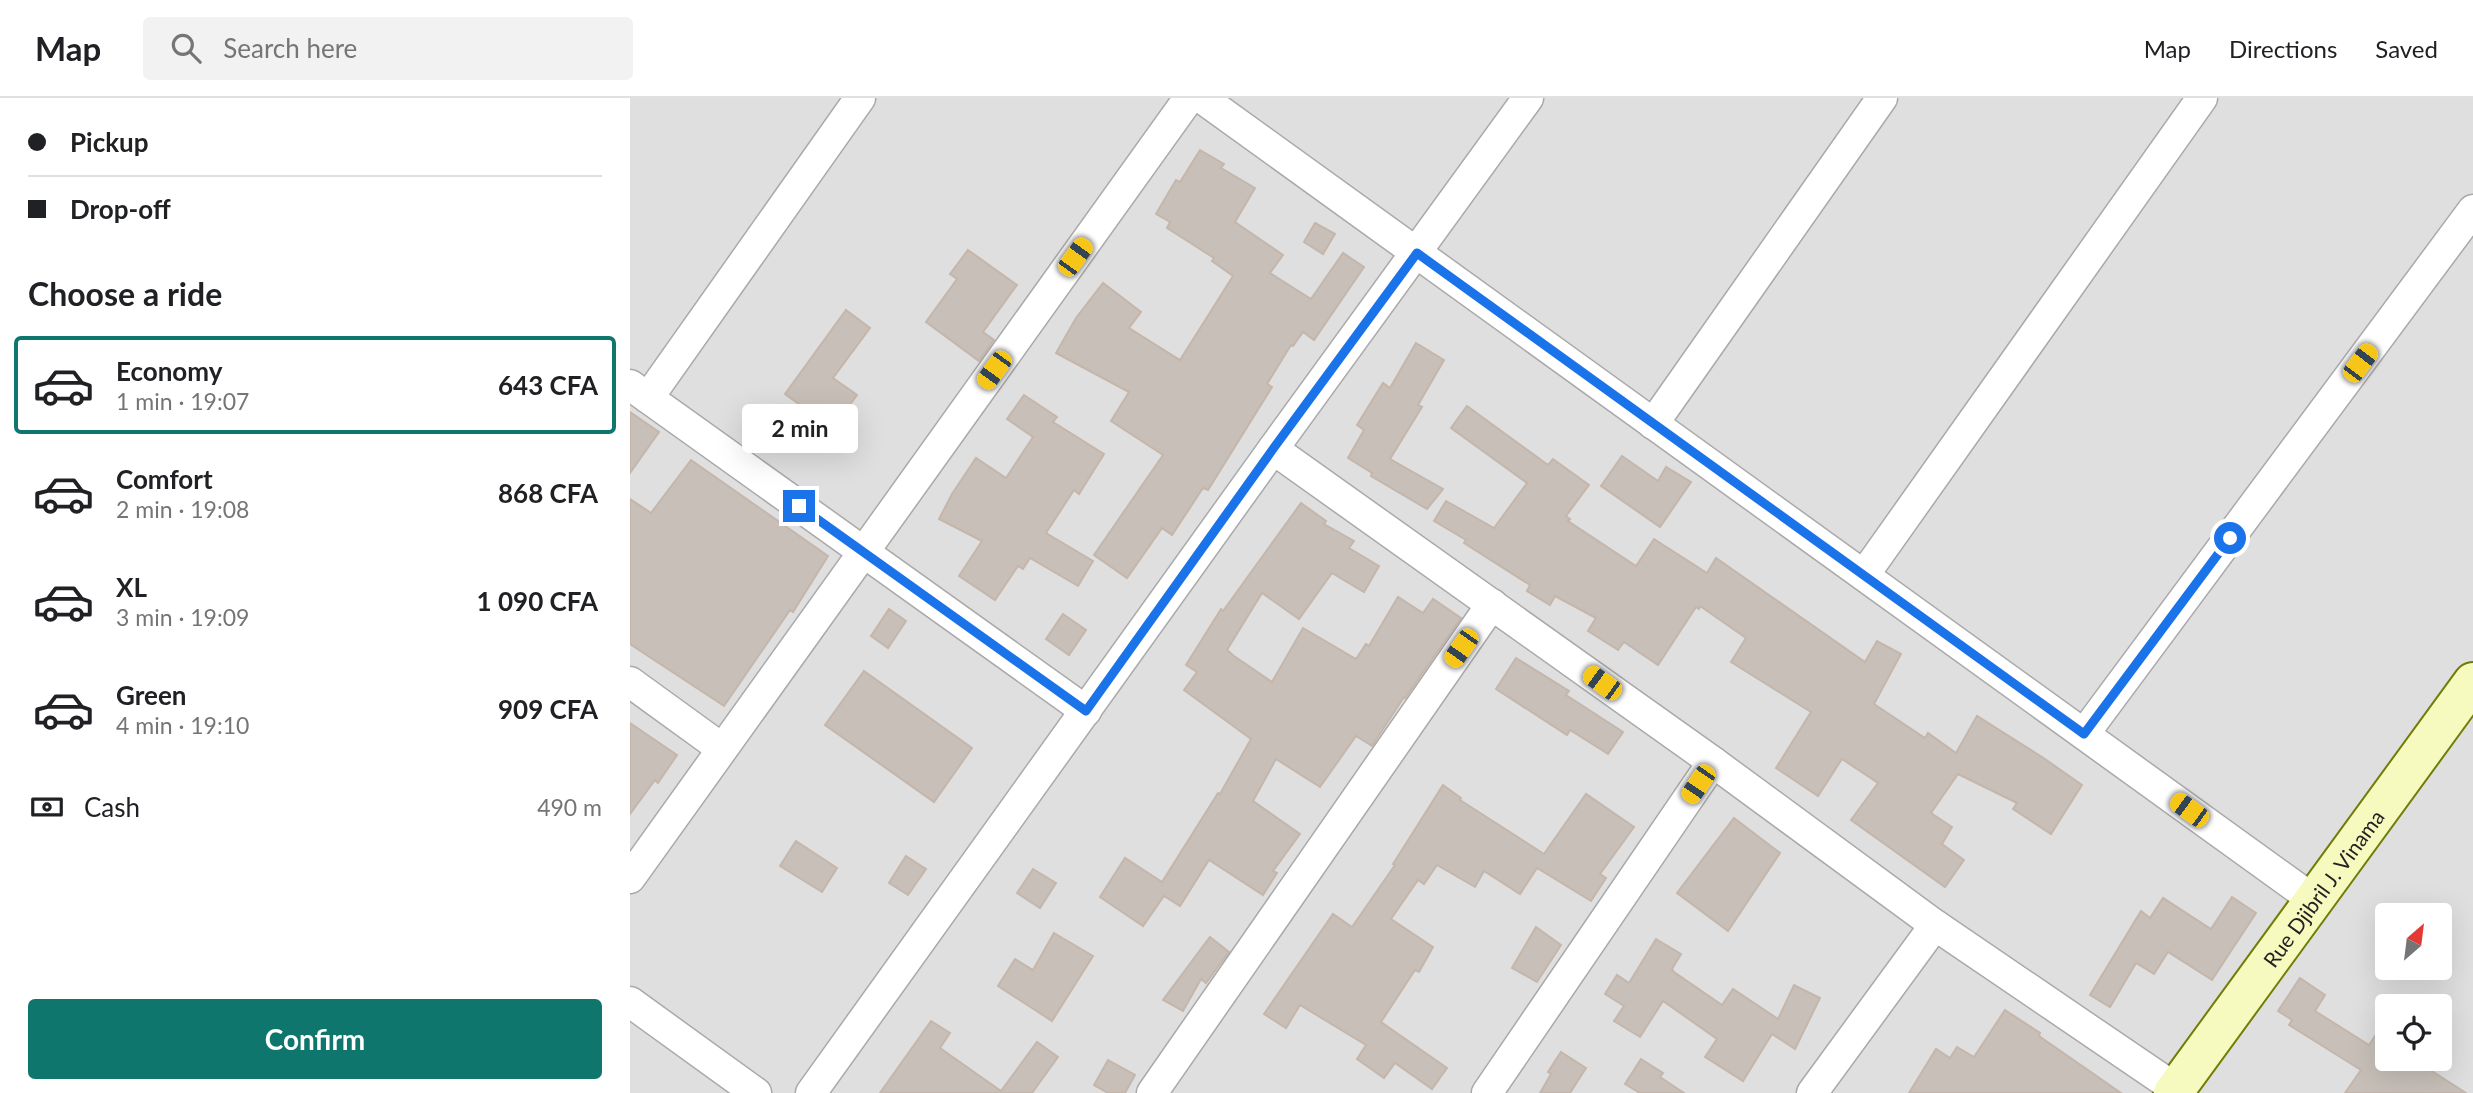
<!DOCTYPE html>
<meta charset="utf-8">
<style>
:root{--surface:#fff;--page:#f2f2f2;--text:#202124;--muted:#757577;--line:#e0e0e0;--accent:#0f766e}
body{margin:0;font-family:Lato,sans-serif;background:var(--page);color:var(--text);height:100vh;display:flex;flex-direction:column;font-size:26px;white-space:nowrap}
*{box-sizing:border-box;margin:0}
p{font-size:23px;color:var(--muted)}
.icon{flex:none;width:38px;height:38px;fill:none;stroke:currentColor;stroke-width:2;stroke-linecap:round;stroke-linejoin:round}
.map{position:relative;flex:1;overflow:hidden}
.panel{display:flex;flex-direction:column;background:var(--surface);width:630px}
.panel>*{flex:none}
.guide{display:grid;align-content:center;height:154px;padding:0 28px;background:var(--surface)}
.needle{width:46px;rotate:28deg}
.buttons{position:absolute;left:1745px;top:805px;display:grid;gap:14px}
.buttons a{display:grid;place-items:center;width:77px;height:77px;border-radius:7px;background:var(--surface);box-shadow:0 7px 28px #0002;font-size:35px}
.end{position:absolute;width:32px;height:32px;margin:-16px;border:9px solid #1a73e8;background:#fff;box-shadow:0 0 0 4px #fff}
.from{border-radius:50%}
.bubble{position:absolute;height:49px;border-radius:7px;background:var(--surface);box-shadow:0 7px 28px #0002;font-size:23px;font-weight:700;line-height:49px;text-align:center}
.car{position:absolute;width:21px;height:42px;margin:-21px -10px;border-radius:9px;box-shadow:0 0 5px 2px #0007;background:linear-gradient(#f5c518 24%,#345 0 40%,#f5c518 0 76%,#345 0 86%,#f5c518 0)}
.guide b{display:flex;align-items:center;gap:24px;height:66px;font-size:26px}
.guide b+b{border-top:2px solid var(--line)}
.guide i{width:18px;height:18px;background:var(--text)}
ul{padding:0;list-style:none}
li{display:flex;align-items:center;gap:21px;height:98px;margin:0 14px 10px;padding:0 14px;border:4px solid transparent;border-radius:7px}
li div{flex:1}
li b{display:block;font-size:26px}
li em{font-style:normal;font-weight:700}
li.current{border-color:var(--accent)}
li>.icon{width:63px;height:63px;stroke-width:1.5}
h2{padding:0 28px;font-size:32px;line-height:84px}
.pay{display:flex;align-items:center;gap:18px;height:77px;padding:0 28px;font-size:26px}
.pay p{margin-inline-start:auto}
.primary-button{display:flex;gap:14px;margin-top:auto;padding:14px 28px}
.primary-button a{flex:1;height:80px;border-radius:7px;background:var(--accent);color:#fff;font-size:28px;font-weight:700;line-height:80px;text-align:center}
header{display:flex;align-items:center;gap:42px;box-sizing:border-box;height:98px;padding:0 35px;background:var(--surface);border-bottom:2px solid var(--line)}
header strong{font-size:33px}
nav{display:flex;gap:38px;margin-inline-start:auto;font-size:24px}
.search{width:490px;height:63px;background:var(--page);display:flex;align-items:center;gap:18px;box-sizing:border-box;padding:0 24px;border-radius:7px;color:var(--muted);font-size:26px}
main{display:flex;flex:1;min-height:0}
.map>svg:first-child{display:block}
.residential{fill:#e0dfdf;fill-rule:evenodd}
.building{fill:#c7bfb8;stroke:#c4b6ab;stroke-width:2}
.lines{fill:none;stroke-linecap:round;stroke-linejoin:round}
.street-casing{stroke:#a9a9a9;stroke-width:33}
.secondary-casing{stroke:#707d05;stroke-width:42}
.street{stroke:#fff;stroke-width:30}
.secondary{stroke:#f7fabf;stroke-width:38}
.route{stroke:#1a73e8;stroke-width:9}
.labels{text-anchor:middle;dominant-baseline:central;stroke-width:6;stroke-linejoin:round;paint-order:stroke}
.street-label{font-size:21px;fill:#222;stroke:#fff}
</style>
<header>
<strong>Map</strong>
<div class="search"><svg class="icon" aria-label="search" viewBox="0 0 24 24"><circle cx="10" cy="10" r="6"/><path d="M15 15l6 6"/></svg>Search here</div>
<nav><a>Map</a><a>Directions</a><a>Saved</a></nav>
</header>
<main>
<section class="panel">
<div class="guide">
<b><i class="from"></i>Pickup</b>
<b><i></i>Drop-off</b>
</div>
<h2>Choose a ride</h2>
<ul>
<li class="current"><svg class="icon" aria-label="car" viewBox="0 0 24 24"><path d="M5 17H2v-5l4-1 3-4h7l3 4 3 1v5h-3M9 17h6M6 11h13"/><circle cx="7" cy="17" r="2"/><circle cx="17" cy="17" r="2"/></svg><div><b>Economy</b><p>1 min · 19:07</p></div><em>643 CFA</em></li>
<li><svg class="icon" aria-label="car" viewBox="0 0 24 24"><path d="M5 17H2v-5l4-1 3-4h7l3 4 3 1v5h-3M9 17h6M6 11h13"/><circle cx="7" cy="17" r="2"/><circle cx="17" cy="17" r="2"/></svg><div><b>Comfort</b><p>2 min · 19:08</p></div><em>868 CFA</em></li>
<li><svg class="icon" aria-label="car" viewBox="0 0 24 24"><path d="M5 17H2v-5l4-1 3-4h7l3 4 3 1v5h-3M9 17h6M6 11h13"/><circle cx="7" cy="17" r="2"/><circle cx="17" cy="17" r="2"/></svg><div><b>XL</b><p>3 min · 19:09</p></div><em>1 090 CFA</em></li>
<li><svg class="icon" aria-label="car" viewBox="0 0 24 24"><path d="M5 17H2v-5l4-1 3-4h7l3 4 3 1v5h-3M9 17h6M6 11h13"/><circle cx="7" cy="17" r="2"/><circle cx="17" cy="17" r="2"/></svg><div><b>Green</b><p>4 min · 19:10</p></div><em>909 CFA</em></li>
</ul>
<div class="pay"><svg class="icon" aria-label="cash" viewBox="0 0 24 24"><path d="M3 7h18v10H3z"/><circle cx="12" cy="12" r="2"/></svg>Cash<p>490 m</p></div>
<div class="primary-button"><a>Confirm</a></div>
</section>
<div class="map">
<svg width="1843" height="995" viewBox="0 0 1843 995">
<rect width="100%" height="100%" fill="#f2efe9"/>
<!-- residential -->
<path class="residential" d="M0,0H1843V995H0ZM1757,817H1810V870H1757ZM1757,908H1810V961H1757Z"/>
<!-- building -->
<g class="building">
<path d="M570,52L594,66L591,70L625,90L605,124L653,157L640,175L681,201L713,155L734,169L684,242L673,234L663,248L661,247L637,286L642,289L578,392L573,390L542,437L532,430L497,480L464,457L533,357L481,323L499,294L426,255L446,220L473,185L511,214L499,230L550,262L603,178L582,163L584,160L537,130L540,124L526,116L546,82L550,84Z"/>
<path d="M685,125L705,136L693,156L674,144Z"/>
<path d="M338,152L387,187L353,234L364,242L349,263L296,224L327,181L320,176Z"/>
<path d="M216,212L240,230L203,280L227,297L207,324L195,325L155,296Z"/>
<path d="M786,245L814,262L788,307L792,309L760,361L813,391L797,411L741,378L742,375L718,360L734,332L727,327L753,285L760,290Z"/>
<path d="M394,297L427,319L423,324L474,356L449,396L444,392L416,435L463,463L448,488L400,460L393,471L388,468L365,502L329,478L352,443L309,421L322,396L346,360L376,380L403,339L377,321Z"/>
<path d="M837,308L918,367L923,361L959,387L936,418L940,421L938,423L1006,468L1024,441L1077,475L1086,460L1235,564L1247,543L1271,556L1244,606L1295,640L1298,635L1326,655L1347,618L1412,659L1452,687L1421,736L1383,711L1387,705L1328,676L1301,715L1322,729L1312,746L1334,762L1315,789L1221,722L1248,685L1212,661L1188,698L1146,670L1181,614L1101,564L1116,540L1070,508L1069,511L1066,509L1028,567L994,544L988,552L958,533L966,520L925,498L920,507L897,493L900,487L834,445L836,442L804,423L816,403L864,430L897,385L821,330Z"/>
<path d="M0,314L29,334L0,375Z"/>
<path d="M992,358L1028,383L1036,369L1061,384L1030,429L971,388Z"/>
<path d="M61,362L198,458L163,514L160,512L94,608L0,546V401L21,415Z"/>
<path d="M671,405L696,423L694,426L724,443L719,450L749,468L734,494L702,475L669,521L632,495L597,552L604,558L642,584L673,530L726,561L736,546L739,548L768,499L793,515L803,501L831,520L775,600L774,599L742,648L726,638L690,689L646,661L623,703L670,736L643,773L647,775L633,797L579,762L550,808L534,798L513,828L470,799L495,760L532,784L588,695L590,696L621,641L554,592L567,574L556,567L591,511L593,513Z"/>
<path d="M259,511L276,523L258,550L241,538Z"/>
<path d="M433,516L456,532L439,557L416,541Z"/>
<path d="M886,560L939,593L936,597L993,634L978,656L940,632L937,637L866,591Z"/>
<path d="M234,573L342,650L304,704L195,627Z"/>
<path d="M0,625L47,657L28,685L25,682L0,716Z"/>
<path d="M813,687L831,700L830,702L914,756L956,696L1004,729L970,776L976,780L961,803L907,770L890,796L854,773L845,789L807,767L794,786L788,782L761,821L803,849L789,874L785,872L751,924L817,970L802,991L765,965L754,980L727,961L736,947L670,907L656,930L634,916L703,816L722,829L765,767L763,766Z"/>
<path d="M1104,720L1150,755L1098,833L1047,795Z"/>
<path d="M166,743L207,770L192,794L150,768Z"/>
<path d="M276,758L296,771L278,797L259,785Z"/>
<path d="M403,771L426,785L410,810L387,795Z"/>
<path d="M1602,799L1626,815L1582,882L1538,854L1524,876L1506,865L1480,909L1460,897L1511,813L1520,820L1533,800L1581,831Z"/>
<path d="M906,829L931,847L907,884L882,870Z"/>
<path d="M424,835L463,858L422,923L368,888L385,861L403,872Z"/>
<path d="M580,839L599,854L576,885L571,881L553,913L533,902Z"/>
<path d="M1026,841L1051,856L1042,871L1044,874L1092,907L1103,891L1148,921L1164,887L1190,900L1165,951L1142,936L1113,983L1075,959L1087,941L1033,903L1010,939L984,923L994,908L975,896L987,877L999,885Z"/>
<path d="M1670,880L1695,897L1685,913L1739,947L1757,920V961H1783L1836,995H1715L1731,972L1659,927L1662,922L1648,913Z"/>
<path d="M1375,912L1410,935L1409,938L1491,995H1279L1306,951L1320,960L1327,949L1344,959Z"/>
<path d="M301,923L320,935L310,950L371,993L407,944L428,959L402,995H250Z"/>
<path d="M931,954L956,970L940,995H910L921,976L918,974Z"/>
<path d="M1011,961L1033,975L1030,979L1054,995H1010L995,986Z"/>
<path d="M478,962L505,977L495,995H478L464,987Z"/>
</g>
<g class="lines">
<!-- street casing -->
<g class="street-casing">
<g id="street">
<path d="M572,0L1685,803"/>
<path d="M0,287L456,613"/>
<path d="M18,300L230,0"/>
<path d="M1023,326L1252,0"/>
<path d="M643,351L1083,664L1305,827L1546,991"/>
<path d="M1234,477L1572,0"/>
<path d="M0,584L91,650"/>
<path d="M1454,636L1843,112"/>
<path d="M0,780L559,0"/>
<path d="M0,904L126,995"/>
<path d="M181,995L643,351L898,0"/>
<path d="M522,995L862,506"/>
<path d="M857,995L1083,664"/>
<path d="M1182,995L1305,827"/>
</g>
</g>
<!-- secondary casing -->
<g class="secondary-casing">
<g id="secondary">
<path id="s1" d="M1543,995L1843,584"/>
</g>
</g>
<!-- street -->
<use href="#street" class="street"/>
<!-- secondary -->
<use href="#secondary" class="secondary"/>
</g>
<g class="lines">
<!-- route -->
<path class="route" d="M169,408L456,613L643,351L787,155L1454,636L1600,440"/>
</g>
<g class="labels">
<!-- street labels -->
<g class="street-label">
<text stroke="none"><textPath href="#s1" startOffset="254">Rue Djibril J. Vinama</textPath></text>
</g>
</g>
</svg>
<div class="buttons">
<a><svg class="needle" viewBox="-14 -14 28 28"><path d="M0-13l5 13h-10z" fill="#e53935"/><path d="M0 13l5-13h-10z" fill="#757577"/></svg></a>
<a><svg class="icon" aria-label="locate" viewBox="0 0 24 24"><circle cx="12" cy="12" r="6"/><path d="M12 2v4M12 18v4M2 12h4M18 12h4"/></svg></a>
</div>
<i class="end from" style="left:1600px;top:440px"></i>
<i class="end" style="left:169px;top:408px"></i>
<div class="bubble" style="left:112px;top:306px;width:116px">2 min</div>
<i class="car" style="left:445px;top:159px;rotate:36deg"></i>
<i class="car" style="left:1730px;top:265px;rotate:37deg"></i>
<i class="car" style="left:364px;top:272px;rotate:216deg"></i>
<i class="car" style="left:831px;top:550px;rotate:215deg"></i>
<i class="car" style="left:972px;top:585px;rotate:306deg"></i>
<i class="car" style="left:1068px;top:686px;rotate:214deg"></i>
<i class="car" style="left:1559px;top:712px;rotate:306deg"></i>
</div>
</main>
